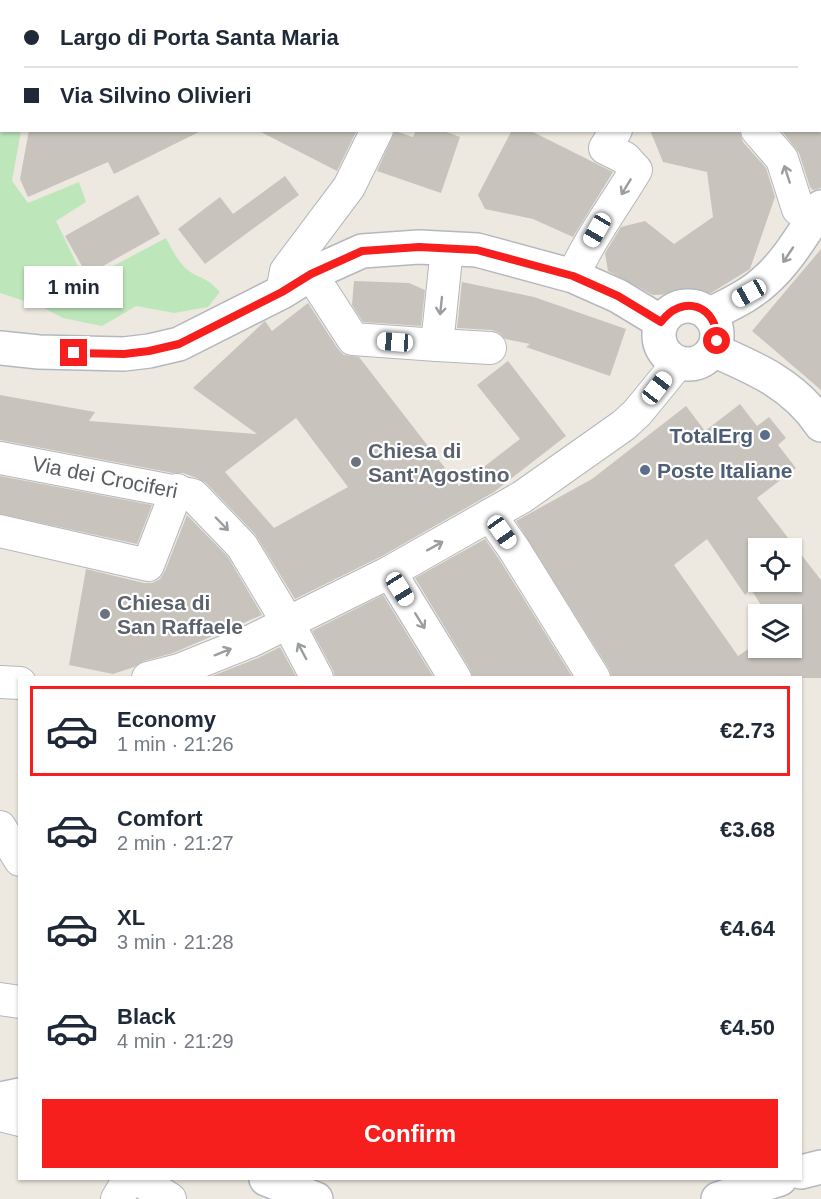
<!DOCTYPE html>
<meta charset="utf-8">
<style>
:root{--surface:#fff;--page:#f6f6f7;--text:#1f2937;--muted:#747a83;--line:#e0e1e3;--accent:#f61f1d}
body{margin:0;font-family:Helvetica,sans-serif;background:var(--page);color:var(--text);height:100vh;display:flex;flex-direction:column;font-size:22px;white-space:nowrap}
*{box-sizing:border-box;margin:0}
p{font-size:20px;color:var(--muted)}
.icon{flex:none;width:33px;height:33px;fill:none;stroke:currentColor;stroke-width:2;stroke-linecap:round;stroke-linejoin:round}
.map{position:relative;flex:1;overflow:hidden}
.details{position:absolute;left:18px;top:676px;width:784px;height:504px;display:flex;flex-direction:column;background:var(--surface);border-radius:0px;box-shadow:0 2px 4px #0004}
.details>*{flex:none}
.top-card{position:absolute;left:0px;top:0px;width:822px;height:132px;box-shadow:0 2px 4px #0004;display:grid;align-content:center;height:132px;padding:0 24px;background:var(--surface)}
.tools{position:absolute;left:748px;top:538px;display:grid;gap:12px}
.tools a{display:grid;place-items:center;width:54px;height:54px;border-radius:0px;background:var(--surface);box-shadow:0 2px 4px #0004;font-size:30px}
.end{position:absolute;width:27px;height:27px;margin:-14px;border:8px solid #f61f1d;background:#fff;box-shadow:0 0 0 3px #fff}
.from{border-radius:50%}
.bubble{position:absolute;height:42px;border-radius:0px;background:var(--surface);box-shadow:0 2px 4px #0004;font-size:20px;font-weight:600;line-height:42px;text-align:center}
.car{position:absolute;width:18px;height:36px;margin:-18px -9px;border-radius:8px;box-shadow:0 0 4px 2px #0007;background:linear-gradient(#fff 24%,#345 0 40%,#fff 0 76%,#345 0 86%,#fff 0)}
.top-card b{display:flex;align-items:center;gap:21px;height:57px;font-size:22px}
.top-card b+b{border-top:2px solid var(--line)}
.top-card i{width:15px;height:15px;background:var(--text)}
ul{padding:10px 0 0;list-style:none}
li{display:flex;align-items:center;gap:18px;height:90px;margin:0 12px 9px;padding:0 12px;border:3px solid transparent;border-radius:0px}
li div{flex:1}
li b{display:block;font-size:22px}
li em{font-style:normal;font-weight:600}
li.on{border-color:var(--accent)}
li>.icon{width:54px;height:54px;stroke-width:1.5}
.action{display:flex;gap:12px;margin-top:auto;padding:12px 24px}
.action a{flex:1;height:69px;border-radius:0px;background:var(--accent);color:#fff;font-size:24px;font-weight:600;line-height:69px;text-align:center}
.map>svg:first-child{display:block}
.green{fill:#bde7ba}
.building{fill:#c8c4bd;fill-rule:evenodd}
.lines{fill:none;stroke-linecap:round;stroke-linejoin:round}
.street-casing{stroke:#b3b7bc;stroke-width:34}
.secondary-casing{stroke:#b4b8be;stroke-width:36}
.street{stroke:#fff;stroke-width:32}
.secondary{stroke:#fff;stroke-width:33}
.oneway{stroke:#9b9ea1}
.route{stroke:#f61f1d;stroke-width:8}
.service-dot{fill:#5c6f8a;stroke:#fff;stroke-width:2}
.worship-dot{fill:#6b7280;stroke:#fff;stroke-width:2}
.labels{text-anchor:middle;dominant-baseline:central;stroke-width:4.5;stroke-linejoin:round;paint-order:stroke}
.service-label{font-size:21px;font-weight:bold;fill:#4e5e75;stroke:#fff;text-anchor:end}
.worship-label{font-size:21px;font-weight:bold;fill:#5b616d;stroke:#fff;text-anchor:start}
.street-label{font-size:21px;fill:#595e62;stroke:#fff}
</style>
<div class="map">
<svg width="821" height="1199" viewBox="0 0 821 1199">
<rect width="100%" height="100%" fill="#ede9e0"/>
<!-- green -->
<path class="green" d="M0,33L2,130L21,131L12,181L28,203L79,182L86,202L56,221L85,281L166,238C172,250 180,266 192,273C205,280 208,279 220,292L208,307L174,313L136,306L102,326L63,318L40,306L0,293Z"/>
<!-- building -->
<g class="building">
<path d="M29,130H203L114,174L108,162L28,197L20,179Z"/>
<path d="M257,130H357L337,171Z"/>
<path d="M416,130H441L460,137L441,193L377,171L395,131L413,137Z"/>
<path d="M512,130H529L613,172L573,237L533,219L485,209L478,195Z"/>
<path d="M650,130H739L743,142L766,168L775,197L750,269L711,293L653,295L608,271L605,253L621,227L645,221L674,244L713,217L707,172L663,162Z"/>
<path d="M781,130H821V188L813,190L810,187L799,153Z"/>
<path d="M285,176L299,195L205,264L178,229L220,197L233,214Z"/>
<path d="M138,195L160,234L87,275L65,236Z"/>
<path d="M821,249V390L752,331Z"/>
<path d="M354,281L409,283L425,290L421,326L363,322L352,305Z"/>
<path d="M462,282L534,297L626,329L610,376L526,347L530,344L505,339L499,333L492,330L457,328Z"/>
<path d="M308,303L338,349L344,355L359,357L459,486L520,439L477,385L508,361L566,436L494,492L382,556L295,599L255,534L206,483L197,478L183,473H173L0,440V395L95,412L89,421L257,434L193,388L265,321L272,331ZM296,418L348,487L274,528L225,472Z"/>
<path d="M740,404L757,426L769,417L786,438L778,445L796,468L757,498L821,580V678H612L609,669L516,521L592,479L686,406L705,431ZM707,539L745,595L751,589L767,615H792V648H759V642L738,656L674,565ZM759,549H792V582H759Z"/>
<path d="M0,476L152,505L137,544L0,514Z"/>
<path d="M187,515L228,557L262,615L173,653L144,661L134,667L113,674L69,665L86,569L144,583H152L160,579L165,571Z"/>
<path d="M485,539L499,559L573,678H473L470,669L415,578Z"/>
<path d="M383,595L434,678H335L333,670L312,631Z"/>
<path d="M280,647L297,678H207L258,658Z"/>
</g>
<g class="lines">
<!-- street casing -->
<g class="street-casing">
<g id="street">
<path d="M297,0L298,2"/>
<path d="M632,0L635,2"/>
<path d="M688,2V0"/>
<path d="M757,130L782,159L798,209L812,220"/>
<path d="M311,274L353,339L437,345L447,248"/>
<path d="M573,276C590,238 615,205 636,170L625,158L605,148L616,130"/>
<path d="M282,292L286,271L349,187L377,130"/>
<path d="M437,345L490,348"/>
<path d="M0,458L193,495L242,546L288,623L317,678"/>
<path d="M490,515L514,549L594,678"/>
<path d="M0,531L148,565L177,490"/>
<path d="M390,572L455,678"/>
<path d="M148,678L179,670L251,641L390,572L522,497L624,425L637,413L678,363"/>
<path d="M0,682L20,683"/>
<path d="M0,827L20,860"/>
<path d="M0,999L20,1002"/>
<path d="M0,1115L20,1120"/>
<path d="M138,1179L170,1199"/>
<path d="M117,1199L129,1179"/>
</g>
</g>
<!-- secondary casing -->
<g class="secondary-casing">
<g id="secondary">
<circle cx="688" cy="335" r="29"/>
<path d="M709,315C728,305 749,296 765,281C788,261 804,232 821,207"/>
<path d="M0,348L39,352L124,354L149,351L179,344L282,292L311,274L362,251L419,247L477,250L573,276L618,296L661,322"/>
<path d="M713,350C755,368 795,385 821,425"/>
<path d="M0,1099L20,1095"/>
<path d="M801,1172L821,1167"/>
<path d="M266,1179L316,1199"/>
<path d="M718,1199L780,1179"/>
</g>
</g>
<!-- street -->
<use href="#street" class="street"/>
<!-- secondary -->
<use href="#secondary" class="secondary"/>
</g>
<!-- one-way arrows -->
<defs><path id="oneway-shaft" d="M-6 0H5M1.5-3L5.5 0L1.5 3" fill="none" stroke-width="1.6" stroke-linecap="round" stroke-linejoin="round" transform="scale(1.5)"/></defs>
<g class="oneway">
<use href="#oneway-shaft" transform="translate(787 174) rotate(-108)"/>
<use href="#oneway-shaft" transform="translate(626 187) rotate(121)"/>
<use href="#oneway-shaft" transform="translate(788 255) rotate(124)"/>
<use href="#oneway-shaft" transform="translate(441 306) rotate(96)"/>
<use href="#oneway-shaft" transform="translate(222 524) rotate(46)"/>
<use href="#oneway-shaft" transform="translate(435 546) rotate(-29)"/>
<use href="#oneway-shaft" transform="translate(420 621) rotate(58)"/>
<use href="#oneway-shaft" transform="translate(302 651) rotate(-118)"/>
<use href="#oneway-shaft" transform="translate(223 652) rotate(-22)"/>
</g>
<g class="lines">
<!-- route -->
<path class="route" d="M74,353L124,354L149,351L179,344L282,292L311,274L362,251L419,247L477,250L573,276L618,296L661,322C682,293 718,305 717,341"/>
</g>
<!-- markers -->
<g class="service-dot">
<circle cx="765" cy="435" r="6"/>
<circle cx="645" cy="470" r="6"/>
</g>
<g class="worship-dot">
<circle cx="356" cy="462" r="6"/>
<circle cx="105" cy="614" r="6"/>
</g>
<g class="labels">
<!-- service labels -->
<g class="service-label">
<text x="753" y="435">TotalErg</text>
<text x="657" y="470" text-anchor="start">Poste Italiane</text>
</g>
<!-- worship labels -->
<g class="worship-label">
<text x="368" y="450">Chiesa di<tspan x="368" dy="24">Sant'Agostino</tspan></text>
<text x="117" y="602">Chiesa di<tspan x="117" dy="24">San Raffaele</tspan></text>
</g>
<!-- street labels -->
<g class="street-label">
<text transform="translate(105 477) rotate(11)">Via dei Crociferi</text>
</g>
</g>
</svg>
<div class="tools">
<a><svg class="icon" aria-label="locate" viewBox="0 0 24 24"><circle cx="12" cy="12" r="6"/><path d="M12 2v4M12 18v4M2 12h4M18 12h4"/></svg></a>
<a><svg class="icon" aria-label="layers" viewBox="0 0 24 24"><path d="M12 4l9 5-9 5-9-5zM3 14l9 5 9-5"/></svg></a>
</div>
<i class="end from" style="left:717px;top:341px"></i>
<i class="end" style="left:74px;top:353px"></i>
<div class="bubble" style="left:24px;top:266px;width:99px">1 min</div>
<i class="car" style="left:597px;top:230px;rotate:210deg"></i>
<i class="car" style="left:749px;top:293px;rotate:241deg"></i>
<i class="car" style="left:395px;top:342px;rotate:274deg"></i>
<i class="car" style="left:657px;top:388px;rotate:38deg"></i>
<i class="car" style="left:502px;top:532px;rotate:145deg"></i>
<i class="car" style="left:400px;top:589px;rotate:148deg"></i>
<div class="top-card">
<b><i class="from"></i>Largo di Porta Santa Maria</b>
<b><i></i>Via Silvino Olivieri</b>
</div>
<section class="details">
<ul>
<li class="on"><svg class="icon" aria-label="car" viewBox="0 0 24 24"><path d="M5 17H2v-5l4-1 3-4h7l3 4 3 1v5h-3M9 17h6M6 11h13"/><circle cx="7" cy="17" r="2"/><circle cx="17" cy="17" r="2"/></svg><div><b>Economy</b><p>1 min · 21:26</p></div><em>€2.73</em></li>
<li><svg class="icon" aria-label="car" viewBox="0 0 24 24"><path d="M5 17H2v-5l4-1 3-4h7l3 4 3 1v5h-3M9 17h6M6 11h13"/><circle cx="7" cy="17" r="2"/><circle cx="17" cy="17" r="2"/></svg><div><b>Comfort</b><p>2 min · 21:27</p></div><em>€3.68</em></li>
<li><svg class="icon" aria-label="car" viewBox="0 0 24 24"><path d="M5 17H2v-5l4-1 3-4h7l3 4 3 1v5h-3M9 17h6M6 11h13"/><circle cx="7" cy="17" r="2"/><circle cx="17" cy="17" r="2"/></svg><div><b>XL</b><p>3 min · 21:28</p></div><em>€4.64</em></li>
<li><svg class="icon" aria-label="car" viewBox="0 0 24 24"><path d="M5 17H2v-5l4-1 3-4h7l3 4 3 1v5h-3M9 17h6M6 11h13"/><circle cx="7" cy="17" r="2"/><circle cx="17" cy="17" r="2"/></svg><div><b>Black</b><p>4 min · 21:29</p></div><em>€4.50</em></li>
</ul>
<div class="action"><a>Confirm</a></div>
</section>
</div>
